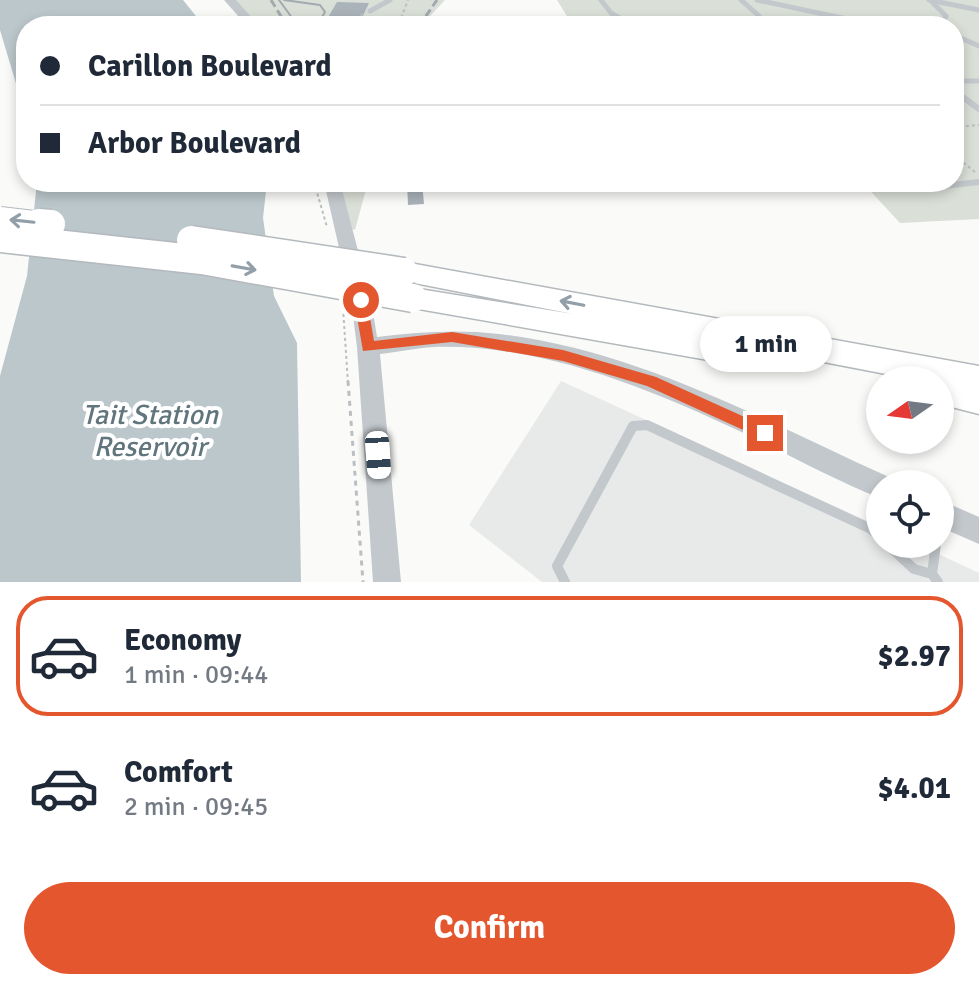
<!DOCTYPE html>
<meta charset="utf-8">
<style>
:root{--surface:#fff;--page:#f2f2f3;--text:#1f2937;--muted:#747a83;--line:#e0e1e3;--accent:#e4572e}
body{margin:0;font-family:Signika,sans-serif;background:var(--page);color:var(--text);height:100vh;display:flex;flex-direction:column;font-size:30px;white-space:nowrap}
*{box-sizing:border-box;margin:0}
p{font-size:26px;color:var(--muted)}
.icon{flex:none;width:44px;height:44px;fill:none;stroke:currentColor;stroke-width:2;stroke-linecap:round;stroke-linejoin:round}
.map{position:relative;height:582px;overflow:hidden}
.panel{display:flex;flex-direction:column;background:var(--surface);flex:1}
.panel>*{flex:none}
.guide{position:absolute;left:16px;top:16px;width:948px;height:176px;border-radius:32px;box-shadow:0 4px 12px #0003;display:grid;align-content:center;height:176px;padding:0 24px;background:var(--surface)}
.needle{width:52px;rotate:256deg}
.buttons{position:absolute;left:866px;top:366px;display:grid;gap:16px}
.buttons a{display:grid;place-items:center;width:88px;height:88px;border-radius:50%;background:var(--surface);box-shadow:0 4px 12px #0003;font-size:40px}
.end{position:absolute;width:36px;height:36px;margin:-18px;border:10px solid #e4572e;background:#fff;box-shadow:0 0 0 4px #fff}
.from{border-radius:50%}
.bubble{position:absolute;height:56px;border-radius:28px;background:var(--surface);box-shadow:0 4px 12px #0003;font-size:26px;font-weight:800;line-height:56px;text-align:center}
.car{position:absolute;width:24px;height:48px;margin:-24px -12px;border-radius:10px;box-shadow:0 0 6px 2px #0007;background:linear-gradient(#fff 24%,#345 0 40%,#fff 0 76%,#345 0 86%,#fff 0)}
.guide b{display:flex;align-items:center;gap:28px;height:76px;font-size:30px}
.guide b+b{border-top:2px solid var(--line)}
.guide i{width:20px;height:20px;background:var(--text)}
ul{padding:14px 0 0;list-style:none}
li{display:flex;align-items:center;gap:24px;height:120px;margin:0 16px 12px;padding:0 8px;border:4px solid transparent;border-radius:32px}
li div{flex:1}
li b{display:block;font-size:30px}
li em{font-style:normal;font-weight:800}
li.on{border-color:var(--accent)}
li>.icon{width:72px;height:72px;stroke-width:1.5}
.primary-button{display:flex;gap:16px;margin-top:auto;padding:16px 24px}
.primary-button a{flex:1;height:92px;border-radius:48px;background:var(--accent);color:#fff;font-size:32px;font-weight:800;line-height:92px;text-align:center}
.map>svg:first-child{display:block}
.built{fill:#e8e9e9}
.green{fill:#dadfd7}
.water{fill:#bbc7cb}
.building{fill:#aab3b9}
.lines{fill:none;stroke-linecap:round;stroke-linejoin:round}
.motorway-casing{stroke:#b4b9bd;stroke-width:3}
.path-far1{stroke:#bbbfc2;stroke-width:2;stroke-dasharray:3 3;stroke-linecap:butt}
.path{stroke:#bbbfc2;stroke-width:3;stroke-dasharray:5 5;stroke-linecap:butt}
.service-far2{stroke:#c3c8cc;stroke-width:5}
.service-far1{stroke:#c3c8cc;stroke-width:6}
.service{stroke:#c3c8cc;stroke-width:10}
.tertiary{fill:#c3c8cc;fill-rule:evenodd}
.motorway{fill:#fff;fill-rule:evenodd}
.tram{stroke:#a2aab0;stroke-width:2}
.rail{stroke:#a2aab0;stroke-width:3;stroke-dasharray:8 4;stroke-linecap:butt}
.motorway-bridge-far1-casing{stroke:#b4b9bd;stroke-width:24;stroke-linecap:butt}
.motorway-bridge-casing{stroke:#b4b9bd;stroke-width:31;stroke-linecap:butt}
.path-bridge{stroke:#bbbfc2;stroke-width:2;stroke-dasharray:3 3;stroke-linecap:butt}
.motorway-bridge-far1{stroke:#fff;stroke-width:22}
.motorway-bridge{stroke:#fff;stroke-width:28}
.oneway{stroke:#939fa8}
.route{fill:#e4572e}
.labels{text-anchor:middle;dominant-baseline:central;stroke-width:8;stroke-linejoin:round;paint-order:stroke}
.near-water-label{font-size:28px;font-style:italic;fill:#60757c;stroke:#fff}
</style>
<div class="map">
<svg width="979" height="582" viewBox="0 0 979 582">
<rect width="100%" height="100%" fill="#fafaf8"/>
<!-- built -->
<path class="built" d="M561,381L880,527V544H917L979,573V582H542L469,525Z"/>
<!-- green -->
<g class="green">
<path d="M230,0H445L421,26H253Z"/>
<path d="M557,0H979V219L900,223L862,182H954V26H573Z"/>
<path d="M332,182H368L355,230L343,226Z"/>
</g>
<!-- water -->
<g class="water">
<path d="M0,0H183L204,26H26V117L0,30Z"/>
<path d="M37,182H267L263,218L274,296L297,343L301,582H0V376L27,276Z"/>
</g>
<!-- building -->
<g class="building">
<path d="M337,2L369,3L358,26H323Z"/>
<path d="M407,182H422L424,204L408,205Z"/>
</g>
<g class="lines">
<!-- motorway casing -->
<g class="motorway-casing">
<path id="motorway" d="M404,262L979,366V414L940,404V380H917L720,342L723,348L719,356L708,360L413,308L403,305L399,298L403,291L413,288L573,314L394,279L390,272L394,265Z"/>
</g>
<!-- path-far1 -->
<g class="path-far1">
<path d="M363,14L351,20L368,21"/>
<path d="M374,26L400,21L408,0"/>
<path d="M954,127L979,125"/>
<path d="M954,155L975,172"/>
<path d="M314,182L327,227"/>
<path d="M343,308L348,383"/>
</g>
<!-- path -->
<path class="path" d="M348,381L363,582"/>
<!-- service-far2 -->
<g class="service-far2">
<path d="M601,0L611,13L633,26"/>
<path d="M741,0L759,16L755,26"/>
<path d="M757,0L880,26"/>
<path d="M929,0L979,10"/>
<path d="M933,3L946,16L941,26"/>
<path d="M370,11L390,0"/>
<path d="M954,35L979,46"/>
<path d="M954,81H979"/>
<path d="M954,90L967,100"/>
</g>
<!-- service-far1 -->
<g class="service-far1">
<path d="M964,98L979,109"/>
<path d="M919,182L944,186L979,182"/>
</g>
<!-- service -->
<g class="service">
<path d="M887,544L914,569L932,574"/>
<path d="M936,544L932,574L938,582"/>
<path d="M565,582L557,566L633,426L647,425L871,529L880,537"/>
</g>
<!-- tertiary -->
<g class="tertiary">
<path d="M224,0H236L259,26H247Z"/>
<path d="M324,182H340L371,300L377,337C418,332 458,329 499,334C637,350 765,421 889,477L892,484H880V498C837,481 795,458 754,438C655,391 546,344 434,347C416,348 397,352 380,354L401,582H373L357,347L351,300Z"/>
<path d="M940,500L979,517V544L940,527Z"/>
</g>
<!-- motorway -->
<use href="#motorway" class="motorway"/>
<!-- tram -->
<g class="tram">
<path d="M279,0L298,26"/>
<path d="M284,0L320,5L325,12L317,26"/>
<path d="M387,26H404"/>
</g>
<!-- rail -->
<g class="rail">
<path d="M271,0L287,26"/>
<path d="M419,26L437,0"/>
</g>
<!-- motorway-bridge-far1 casing -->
<g class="motorway-bridge-far1-casing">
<path id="motorway-bridge-far1" d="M0,218L51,224"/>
</g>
<!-- motorway-bridge casing -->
<g class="motorway-bridge-casing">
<g id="motorway-bridge">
<path d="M39,223L51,224"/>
<path d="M0,238L202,260L413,298"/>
<path d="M191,240L404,272"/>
</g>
</g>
<!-- path-bridge -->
<path class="path-bridge" d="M361,18L395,19"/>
<!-- motorway-bridge-far1 -->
<use href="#motorway-bridge-far1" class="motorway-bridge-far1"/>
<!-- motorway-bridge -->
<use href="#motorway-bridge" class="motorway-bridge"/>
</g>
<!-- one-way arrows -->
<defs><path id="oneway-shaft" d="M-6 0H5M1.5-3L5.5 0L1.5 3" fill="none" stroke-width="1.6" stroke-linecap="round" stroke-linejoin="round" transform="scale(2)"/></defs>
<g class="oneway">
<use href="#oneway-shaft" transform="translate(22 221) rotate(-174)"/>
<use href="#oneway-shaft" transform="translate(244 268) rotate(10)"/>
<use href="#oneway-shaft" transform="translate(572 303) rotate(-169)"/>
</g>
<!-- route -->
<path class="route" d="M361,295L367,300L374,341L452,332L563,350L656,377L771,429L773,433L765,440L647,386L563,361L452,342L363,351L354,300Z"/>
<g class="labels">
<!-- near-water labels -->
<g class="near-water-label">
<text x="150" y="415">Tait Station<tspan x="150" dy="32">Reservoir</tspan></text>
</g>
</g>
</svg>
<div class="buttons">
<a><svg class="needle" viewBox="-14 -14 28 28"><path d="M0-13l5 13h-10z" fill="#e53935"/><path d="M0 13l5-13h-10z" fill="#747a83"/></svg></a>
<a><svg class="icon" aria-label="locate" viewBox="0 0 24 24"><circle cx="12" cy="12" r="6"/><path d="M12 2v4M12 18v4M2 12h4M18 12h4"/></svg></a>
</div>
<i class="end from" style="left:361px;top:300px"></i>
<i class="end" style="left:765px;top:433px"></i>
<div class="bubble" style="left:700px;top:316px;width:132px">1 min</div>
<i class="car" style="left:378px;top:455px;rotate:176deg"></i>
<div class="guide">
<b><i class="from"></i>Carillon Boulevard</b>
<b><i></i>Arbor Boulevard</b>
</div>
</div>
<section class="panel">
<ul>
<li class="on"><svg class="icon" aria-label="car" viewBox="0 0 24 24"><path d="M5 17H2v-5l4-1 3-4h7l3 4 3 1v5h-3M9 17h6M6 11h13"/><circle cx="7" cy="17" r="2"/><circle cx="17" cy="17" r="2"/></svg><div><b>Economy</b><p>1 min · 09:44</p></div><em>$2.97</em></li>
<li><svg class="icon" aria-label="car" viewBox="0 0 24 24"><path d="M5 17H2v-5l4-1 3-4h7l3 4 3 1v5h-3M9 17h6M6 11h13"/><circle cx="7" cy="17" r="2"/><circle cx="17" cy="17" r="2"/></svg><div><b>Comfort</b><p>2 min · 09:45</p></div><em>$4.01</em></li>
</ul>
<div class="primary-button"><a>Confirm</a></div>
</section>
